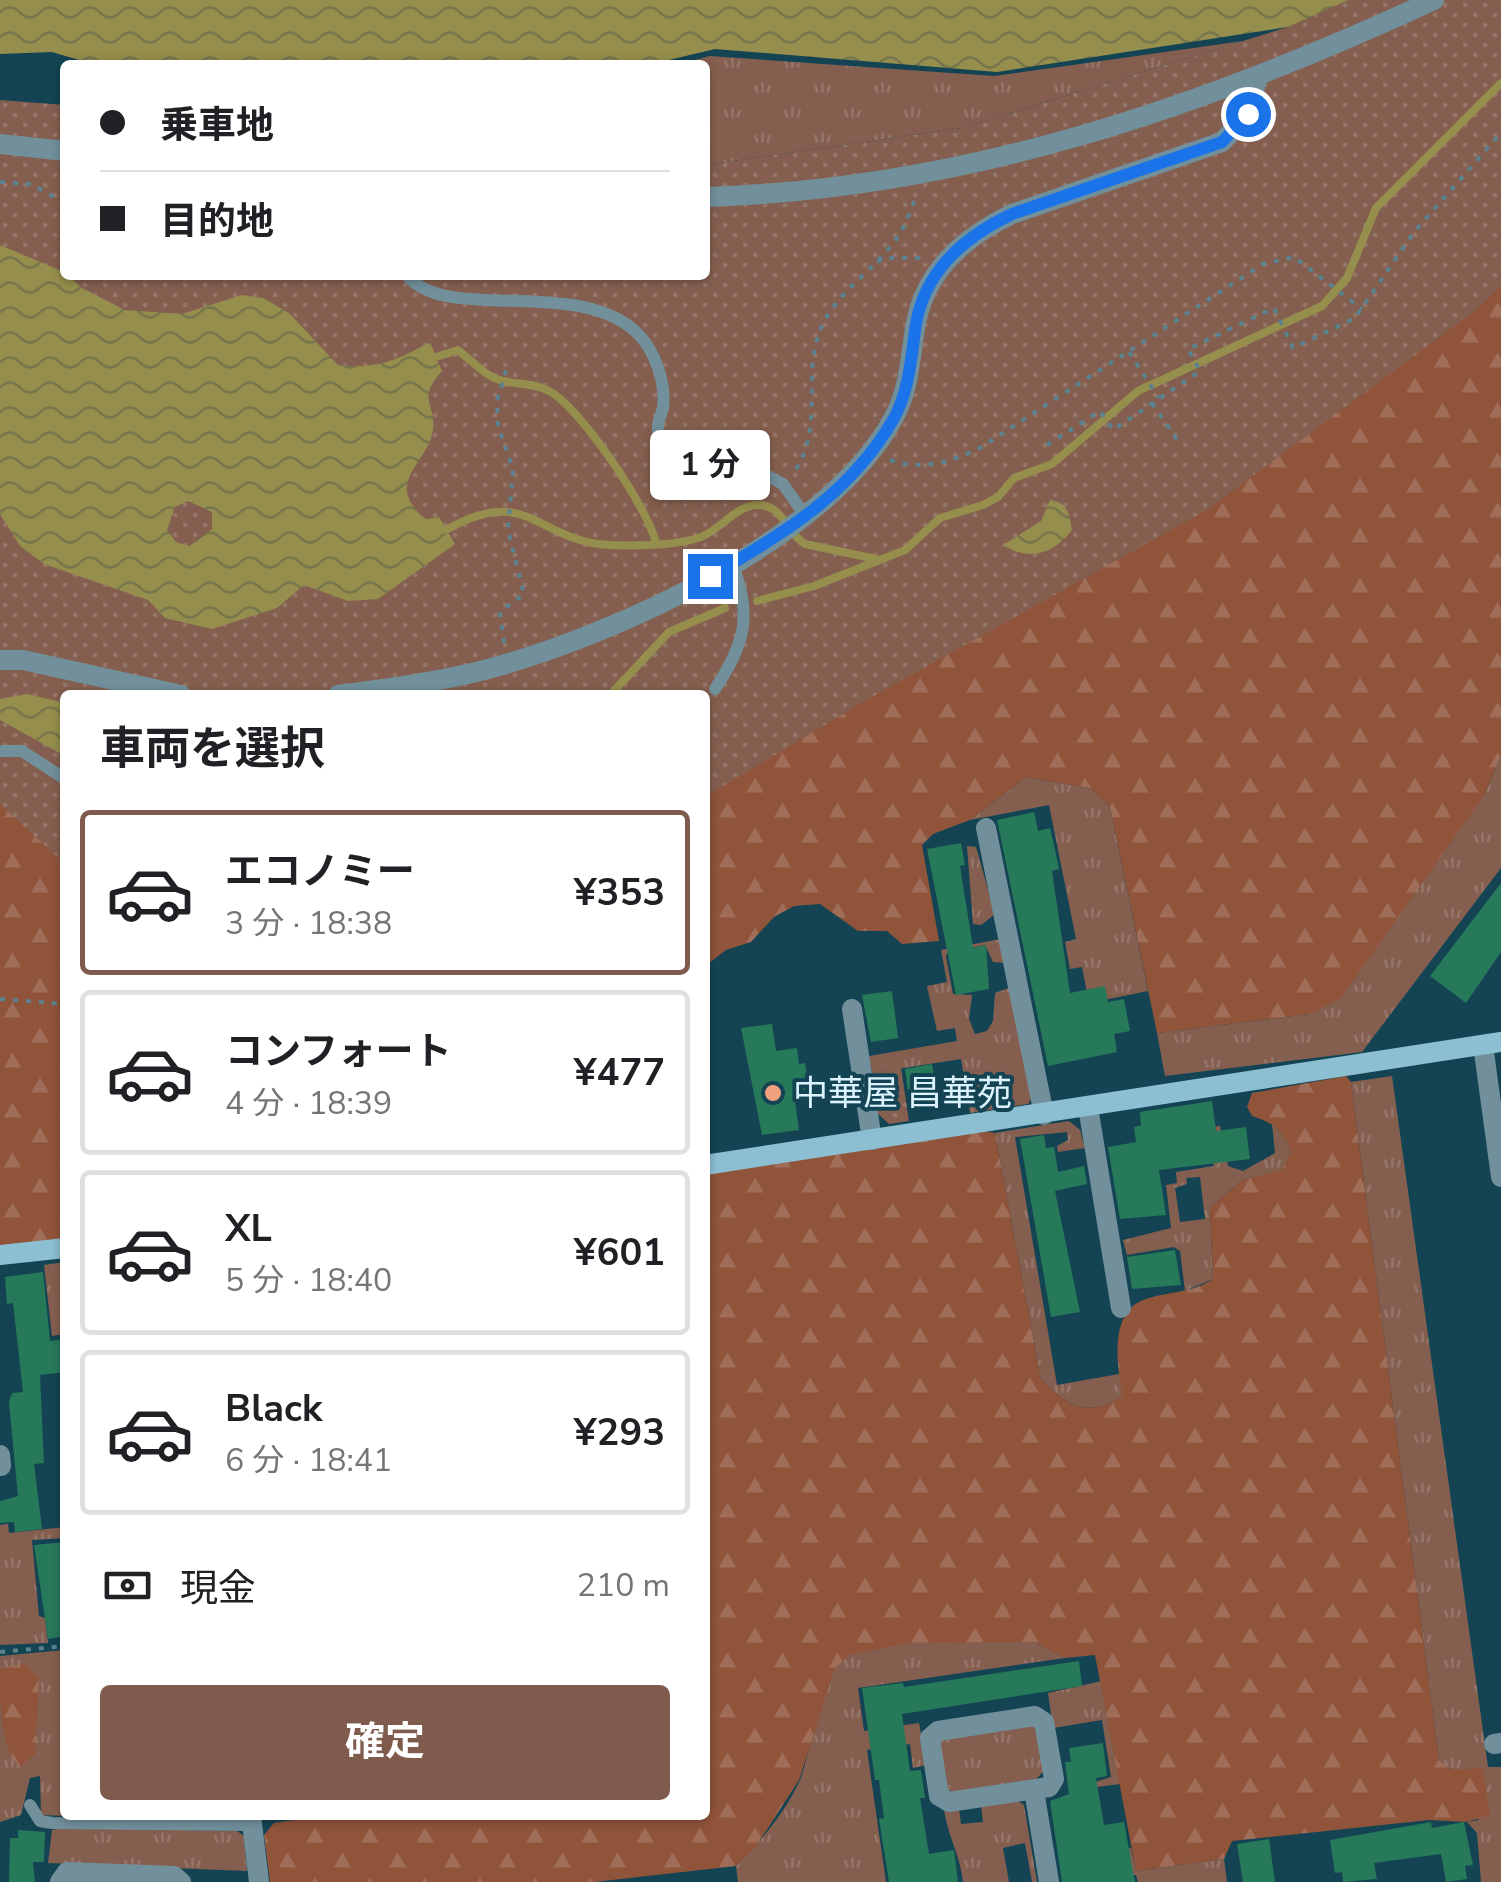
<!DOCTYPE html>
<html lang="ja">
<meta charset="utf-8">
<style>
:root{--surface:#fff;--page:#f6f6f6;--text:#202124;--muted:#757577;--line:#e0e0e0;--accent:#7e5b4c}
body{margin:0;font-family:"Nunito Sans","Noto Sans JP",sans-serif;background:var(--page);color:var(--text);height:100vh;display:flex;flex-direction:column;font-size:38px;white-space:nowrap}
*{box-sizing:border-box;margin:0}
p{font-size:32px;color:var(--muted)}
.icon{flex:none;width:55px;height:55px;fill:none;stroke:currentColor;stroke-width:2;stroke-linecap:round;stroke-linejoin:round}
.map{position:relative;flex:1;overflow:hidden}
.side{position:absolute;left:60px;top:690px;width:650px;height:1130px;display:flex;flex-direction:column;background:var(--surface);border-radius:10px;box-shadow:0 2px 8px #0004}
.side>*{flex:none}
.top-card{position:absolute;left:60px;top:60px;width:650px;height:220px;border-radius:10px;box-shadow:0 2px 8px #0004;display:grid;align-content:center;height:220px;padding:0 40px;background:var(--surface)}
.end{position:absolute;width:45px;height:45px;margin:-22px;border:12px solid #1a73e8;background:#fff;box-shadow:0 0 0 5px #fff}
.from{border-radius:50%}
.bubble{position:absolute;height:70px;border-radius:10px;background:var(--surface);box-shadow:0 2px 8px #0004;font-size:32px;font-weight:700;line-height:70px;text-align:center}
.top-card b{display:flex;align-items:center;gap:35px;height:95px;font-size:38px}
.top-card b+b{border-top:2px solid var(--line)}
.top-card i{width:25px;height:25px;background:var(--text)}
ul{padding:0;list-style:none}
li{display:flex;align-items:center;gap:30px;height:165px;margin:0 20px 15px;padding:0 20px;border:5px solid var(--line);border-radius:10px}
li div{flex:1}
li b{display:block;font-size:38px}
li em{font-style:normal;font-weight:700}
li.on{border-color:var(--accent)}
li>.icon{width:90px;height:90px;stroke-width:1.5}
h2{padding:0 40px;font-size:45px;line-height:120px}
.pay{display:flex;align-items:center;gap:25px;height:110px;padding:0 40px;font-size:38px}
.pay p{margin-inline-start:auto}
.primary-button{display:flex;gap:20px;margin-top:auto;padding:20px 40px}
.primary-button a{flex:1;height:115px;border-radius:10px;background:var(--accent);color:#fff;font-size:40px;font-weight:700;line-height:115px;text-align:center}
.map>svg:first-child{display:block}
.grass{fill:url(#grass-tufts);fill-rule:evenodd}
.forest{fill:url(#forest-firs)}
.park{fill:url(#park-dots)}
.water{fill:url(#water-waves);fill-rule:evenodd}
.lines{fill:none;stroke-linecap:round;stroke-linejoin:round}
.stream{stroke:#958e4c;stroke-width:8}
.building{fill:#267959}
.path{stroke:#5a828f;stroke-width:4;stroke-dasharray:5 8;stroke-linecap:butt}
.lane{stroke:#71909c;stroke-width:12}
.street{stroke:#71909c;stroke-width:20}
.secondary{stroke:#8cbfd2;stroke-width:20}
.route{stroke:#1a73e8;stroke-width:12}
.poi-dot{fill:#f2a17e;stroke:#144453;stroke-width:4}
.labels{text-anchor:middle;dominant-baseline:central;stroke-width:8;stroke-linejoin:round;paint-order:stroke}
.poi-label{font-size:35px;fill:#dbf3fd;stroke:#144453;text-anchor:start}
</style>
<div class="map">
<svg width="1501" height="1882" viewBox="0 0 1501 1882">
<defs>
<pattern id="grass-tufts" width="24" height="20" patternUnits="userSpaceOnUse" patternTransform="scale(2.5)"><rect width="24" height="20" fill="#845f4f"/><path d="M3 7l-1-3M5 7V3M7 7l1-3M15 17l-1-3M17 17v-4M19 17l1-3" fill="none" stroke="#957669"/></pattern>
<pattern id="forest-firs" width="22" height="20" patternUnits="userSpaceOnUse" patternTransform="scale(2.5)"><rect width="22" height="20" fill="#90543b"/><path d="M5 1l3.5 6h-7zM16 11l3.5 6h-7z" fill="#9f6d58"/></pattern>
<pattern id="park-dots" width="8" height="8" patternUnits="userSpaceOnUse" patternTransform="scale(2.5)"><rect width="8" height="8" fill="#845f4f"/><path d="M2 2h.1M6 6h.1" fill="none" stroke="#957669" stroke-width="1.8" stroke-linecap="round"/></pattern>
<pattern id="water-waves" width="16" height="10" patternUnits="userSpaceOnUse" patternTransform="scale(2.5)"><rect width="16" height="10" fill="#958e4c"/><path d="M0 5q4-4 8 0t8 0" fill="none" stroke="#78764c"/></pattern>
</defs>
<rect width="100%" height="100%" fill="#144453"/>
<!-- grass -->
<g class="grass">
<path d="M1243,41L962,128L705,165V65H675L710,56L994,76Z"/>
<path d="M1501,755V868L1362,1052L1165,1076L1157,1033L1309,1014L1485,794Z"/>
<path d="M1026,777L1090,788L1110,807L1148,991L1089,1003L1082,967L1070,969L1065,942L1076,939L1049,805L970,820Z"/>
<path d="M967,846L976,847L995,914L981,925L973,924Z"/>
<path d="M1001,939L1006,963L993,962L985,945L947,953L946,957L953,994L972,995L969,1019L975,1034L987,1031L993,1021L995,993L1011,987L1033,1096L1028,1104L970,1113L961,1059L872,1073L869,1056L957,1041L955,1028L937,1031L927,986L947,982L941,950Z"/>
<path d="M1392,1076L1488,1767H1501V1882H1481L1477,1833L1467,1822L1479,1820L1452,1770L1439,1760L1351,1082Z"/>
<path d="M1069,1121L1080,1130L1085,1148L1058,1152L1057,1146L1068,1140L1067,1132L1015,1137L1057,1385L1119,1374L1123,1396C1089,1418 1067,1407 1041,1379L995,1133Z"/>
<path d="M1272,1123L1286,1137L1291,1152L1282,1171L1242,1180L1210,1208L1213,1279L1185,1291L1180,1251L1174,1247L1127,1255L1123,1240L1171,1228L1166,1185L1177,1183L1176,1172L1214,1166L1211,1149L1194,1129L1220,1126L1228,1166L1243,1171L1275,1153ZM1200,1177L1205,1219L1180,1222L1175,1188L1187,1184L1186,1178Z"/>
<path d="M65,1262V1334L52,1336L44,1265Z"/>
<path d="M8,1524L9,1533L65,1527V1538L32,1540L39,1616L45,1618L48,1643L0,1645V1525Z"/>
<path d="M1034,1642L1065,1658L858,1688L864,1731L919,1723L927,1765L913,1768L910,1744L867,1750L886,1882H738L736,1866C760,1843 786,1811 800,1780C813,1749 817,1669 851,1654C894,1635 985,1643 1034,1642Z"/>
<path d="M65,1650V1815H154L155,1819L41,1815L40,1776L30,1778L21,1815L0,1822V1656Z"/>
<path d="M1102,1681L1120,1784L1089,1788V1784L1111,1777L1102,1720L1053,1728L1048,1693Z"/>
<path d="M1027,1723L1037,1729L1044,1771L1036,1779L953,1792L945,1788L938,1745L946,1736Z"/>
<path d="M1018,1801L1024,1805L1037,1882H1032L1025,1843L1003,1848L1009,1882H963C960,1854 948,1837 944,1809H959L961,1824L983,1822L981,1805Z"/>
<path d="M63,1828L237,1831L244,1836L247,1871L48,1863L52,1830Z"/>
<path d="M1131,1848L1136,1871L1224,1859L1227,1882H1138L1136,1875L1098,1881L1103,1853Z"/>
</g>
<!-- forest -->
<g class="forest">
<path d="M1501,259V755L1485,794L1341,998L1309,1014L1157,1033L1110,807L1090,788L1026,777L970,820L933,834L922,845L939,941L902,944L887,931H858L820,904L794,906L774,917L751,942L726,950L705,966V780Z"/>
<path d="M0,775L65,820V1240L0,1247Z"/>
<path d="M1346,1076L1351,1082L1439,1760L1452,1770L1483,1768L1490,1815L1467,1822L1429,1820L1232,1841L1224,1859L1136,1871L1095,1655L1065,1658L1034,1642L909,1643L849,1655L835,1668L799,1780L755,1848L736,1866L594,1882H270L264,1835L274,1823L327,1815H705V1174L978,1130L995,1133L1041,1379C1067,1407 1089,1418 1122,1396C1118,1367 1108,1314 1143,1300C1167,1291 1191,1294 1213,1279L1210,1208L1242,1180L1282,1170L1291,1152C1284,1130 1273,1123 1252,1116L1247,1107L1252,1093Z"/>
<path d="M24,1664L39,1678L35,1754L20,1767C0,1749 0,1701 0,1669Z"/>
</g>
<!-- park -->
<g class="park">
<path d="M1343,0H1501V286L1476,310L1207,510L863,702L705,797V695H65V864L0,804V100L65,105V275H705V165L962,128L1288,27Z"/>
<path d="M901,1068L909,1121L889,1124L877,1113L872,1073Z"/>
</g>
<!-- water -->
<g class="water">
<path d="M0,0H1348L1288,27L997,72L715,49L648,65H96L52,52L0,54Z"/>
<path d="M0,245L64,272L82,288L125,310L182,314L242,295L263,298L289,313L338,365C375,370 398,360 430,342L442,371C416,400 436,403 433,429C429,464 381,482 426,519L439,517L455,544L378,599L348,601L304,585L277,608L212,629L165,618L148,600L44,564L20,546L0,514ZM188,501L212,512V529L189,546L176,542L167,530L175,507Z"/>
<path d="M1050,500C1068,503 1069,513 1072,530C1053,555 1029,561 1003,545L1041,521Z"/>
<path d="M27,694L65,703V756L0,720V699Z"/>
</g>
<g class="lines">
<!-- stream -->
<g class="stream">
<path d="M439,356L458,350C472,361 486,377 503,381C519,385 535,383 549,391C580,407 648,508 656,543"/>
<path d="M446,530C529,483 535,541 610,545C638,546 675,546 701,537C722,529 737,503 761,505C783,507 788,534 805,544L876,559"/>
<path d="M757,601L814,586L905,550L940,518L983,505L998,497L1014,478L1052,464L1138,391L1322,306L1347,278L1376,208L1501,83"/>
<path d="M610,695L669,632L725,608"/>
</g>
</g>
<!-- building -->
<g class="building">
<path d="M1034,812L1038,831L1050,828L1055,850L1059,869L1052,871L1070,993L1105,986L1108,1002L1124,999L1130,1031L1114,1034L1117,1052L1048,1066L997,820Z"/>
<path d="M961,843L965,865L960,866L973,948L986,945L989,989L956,995L927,849Z"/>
<path d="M1501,883V952L1466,1003L1430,976Z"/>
<path d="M892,991L898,1038L871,1042L862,995Z"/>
<path d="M772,1024L776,1051L797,1048L799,1064L805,1063L809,1092L794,1094L799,1130L762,1135L741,1028Z"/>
<path d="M932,1064L937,1096L909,1100L905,1069Z"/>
<path d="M1212,1101L1216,1131L1246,1127L1250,1159L1159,1170L1166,1215L1120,1219L1108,1147L1136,1142L1134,1127L1141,1125L1140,1112Z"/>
<path d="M1044,1135L1046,1148L1054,1147L1058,1172L1084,1166L1087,1184L1055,1191L1080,1312L1051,1317L1020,1139Z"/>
<path d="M1175,1250L1181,1285L1132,1289L1127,1257Z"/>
<path d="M43,1272L50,1341L65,1339V1372L40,1375L44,1463L34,1464L42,1529L15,1532L14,1522L0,1523V1501L18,1496L9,1402L12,1393L23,1392L13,1303L7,1304L5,1277Z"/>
<path d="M65,1542V1636L48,1639L34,1545Z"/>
<path d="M1079,1661L1082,1686L902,1714L910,1771L921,1770L925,1798H920L929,1854L954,1850L958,1882H889L879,1819L884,1818L879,1780H875L862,1688L903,1683L904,1687Z"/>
<path d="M1103,1743L1107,1776L1096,1778L1104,1825L1124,1822L1135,1882H1062L1050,1801L1069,1794L1065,1762H1071L1069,1748Z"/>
<path d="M1431,1822L1432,1828L1464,1822L1473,1865L1465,1866L1467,1879L1446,1882L1441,1854L1374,1863L1377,1879L1343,1882L1342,1872L1335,1873L1330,1840Z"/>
<path d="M18,1830L45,1832L44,1862H33L35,1882H9L10,1838H18Z"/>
<path d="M1269,1839L1275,1882H1243L1237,1844Z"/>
</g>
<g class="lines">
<!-- path -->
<g class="path">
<path d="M0,182L31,184L65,203"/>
<path d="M877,262L887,258H921"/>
<path d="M1129,352L1159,398"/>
<path d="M1152,403L1178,441"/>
<path d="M1047,445L1100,411L1113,430L1200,371L1188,349L1274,308L1293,348L1355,318L1414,232L1501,133"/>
<path d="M890,460C923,471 950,462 980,448L1263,264L1294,257L1362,309"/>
<path d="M796,469C823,428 803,377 819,333C833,294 874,271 897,238C906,225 911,209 917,195"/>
<path d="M504,643L500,612L524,594L508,530L513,469L498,426L497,401L507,367"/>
<path d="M0,999L65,1004"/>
<path d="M0,1652L65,1646"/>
</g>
<!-- lane -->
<g class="lane">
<path d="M407,275C445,325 583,274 640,336C656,354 666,384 663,408C661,416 657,422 658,430C660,449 671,464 681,479L717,489L766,475L783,484L806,517"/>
<path d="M715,689C745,643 753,616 732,563"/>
<path d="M0,751H22L65,779"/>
<path d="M30,1805L40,1821L52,1823L252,1825"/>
</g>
<!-- street -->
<g class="street">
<path d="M0,144L65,151"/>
<path d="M705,197C964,189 1201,108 1434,0"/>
<path d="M0,660H23L181,695"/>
<path d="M338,695C388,689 439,682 488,669C616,635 828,538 893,419C910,389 910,356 916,323C926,269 966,236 1012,214L1222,142L1248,114L1257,79"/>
<path d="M986,828L1044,1115"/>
<path d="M852,1009L872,1140"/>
<path d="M1483,1045L1501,1177"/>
<path d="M1088,1107L1121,1308"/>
<path d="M0,1455L1,1466"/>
<path d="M1035,1716L1044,1722L1054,1779L1049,1787L949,1802L939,1796L930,1738L938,1731Z"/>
<path d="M1494,1744L1501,1743"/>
<path d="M1034,1790L1049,1882"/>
<path d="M251,1815L259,1882"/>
<path d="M60,1882L67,1872L174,1876L181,1882"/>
</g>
<!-- secondary -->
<g class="secondary">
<path d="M705,1165L1501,1042"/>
<path d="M0,1255L65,1248"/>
</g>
</g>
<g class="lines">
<!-- route -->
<path class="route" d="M710,576C782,535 850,494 893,420C910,390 911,356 916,324C925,270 966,236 1012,214L1222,142L1248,114"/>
</g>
<!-- markers -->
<circle class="poi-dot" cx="773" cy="1093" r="10"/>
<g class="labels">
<!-- poi labels -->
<g class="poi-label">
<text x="793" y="1093">中華屋 昌華苑</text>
</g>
</g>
</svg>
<i class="end from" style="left:1248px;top:114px"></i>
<i class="end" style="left:710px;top:576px"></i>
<div class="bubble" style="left:650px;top:430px;width:120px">1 分</div>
<div class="top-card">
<b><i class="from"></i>乗車地</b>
<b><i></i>目的地</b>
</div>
<section class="side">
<h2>車両を選択</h2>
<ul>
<li class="on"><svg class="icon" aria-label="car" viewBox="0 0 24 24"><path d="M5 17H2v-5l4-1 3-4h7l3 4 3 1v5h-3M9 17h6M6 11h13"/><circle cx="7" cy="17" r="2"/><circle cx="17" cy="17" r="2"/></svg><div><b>エコノミー</b><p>3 分 · 18:38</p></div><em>¥353</em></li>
<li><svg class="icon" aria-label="car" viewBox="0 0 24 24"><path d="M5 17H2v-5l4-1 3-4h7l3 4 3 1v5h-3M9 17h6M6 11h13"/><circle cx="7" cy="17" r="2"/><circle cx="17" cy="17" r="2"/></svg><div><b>コンフォート</b><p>4 分 · 18:39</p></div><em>¥477</em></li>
<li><svg class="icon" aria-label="car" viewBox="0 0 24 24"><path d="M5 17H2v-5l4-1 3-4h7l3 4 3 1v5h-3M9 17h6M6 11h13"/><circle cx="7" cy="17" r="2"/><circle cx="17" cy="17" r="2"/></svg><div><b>XL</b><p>5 分 · 18:40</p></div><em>¥601</em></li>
<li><svg class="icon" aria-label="car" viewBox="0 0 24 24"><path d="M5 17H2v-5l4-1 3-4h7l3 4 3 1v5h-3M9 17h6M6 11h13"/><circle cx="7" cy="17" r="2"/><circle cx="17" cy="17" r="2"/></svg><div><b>Black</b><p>6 分 · 18:41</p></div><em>¥293</em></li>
</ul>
<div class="pay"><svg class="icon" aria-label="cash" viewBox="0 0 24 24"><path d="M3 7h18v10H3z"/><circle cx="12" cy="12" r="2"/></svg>現金<p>210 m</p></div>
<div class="primary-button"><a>確定</a></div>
</section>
</div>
